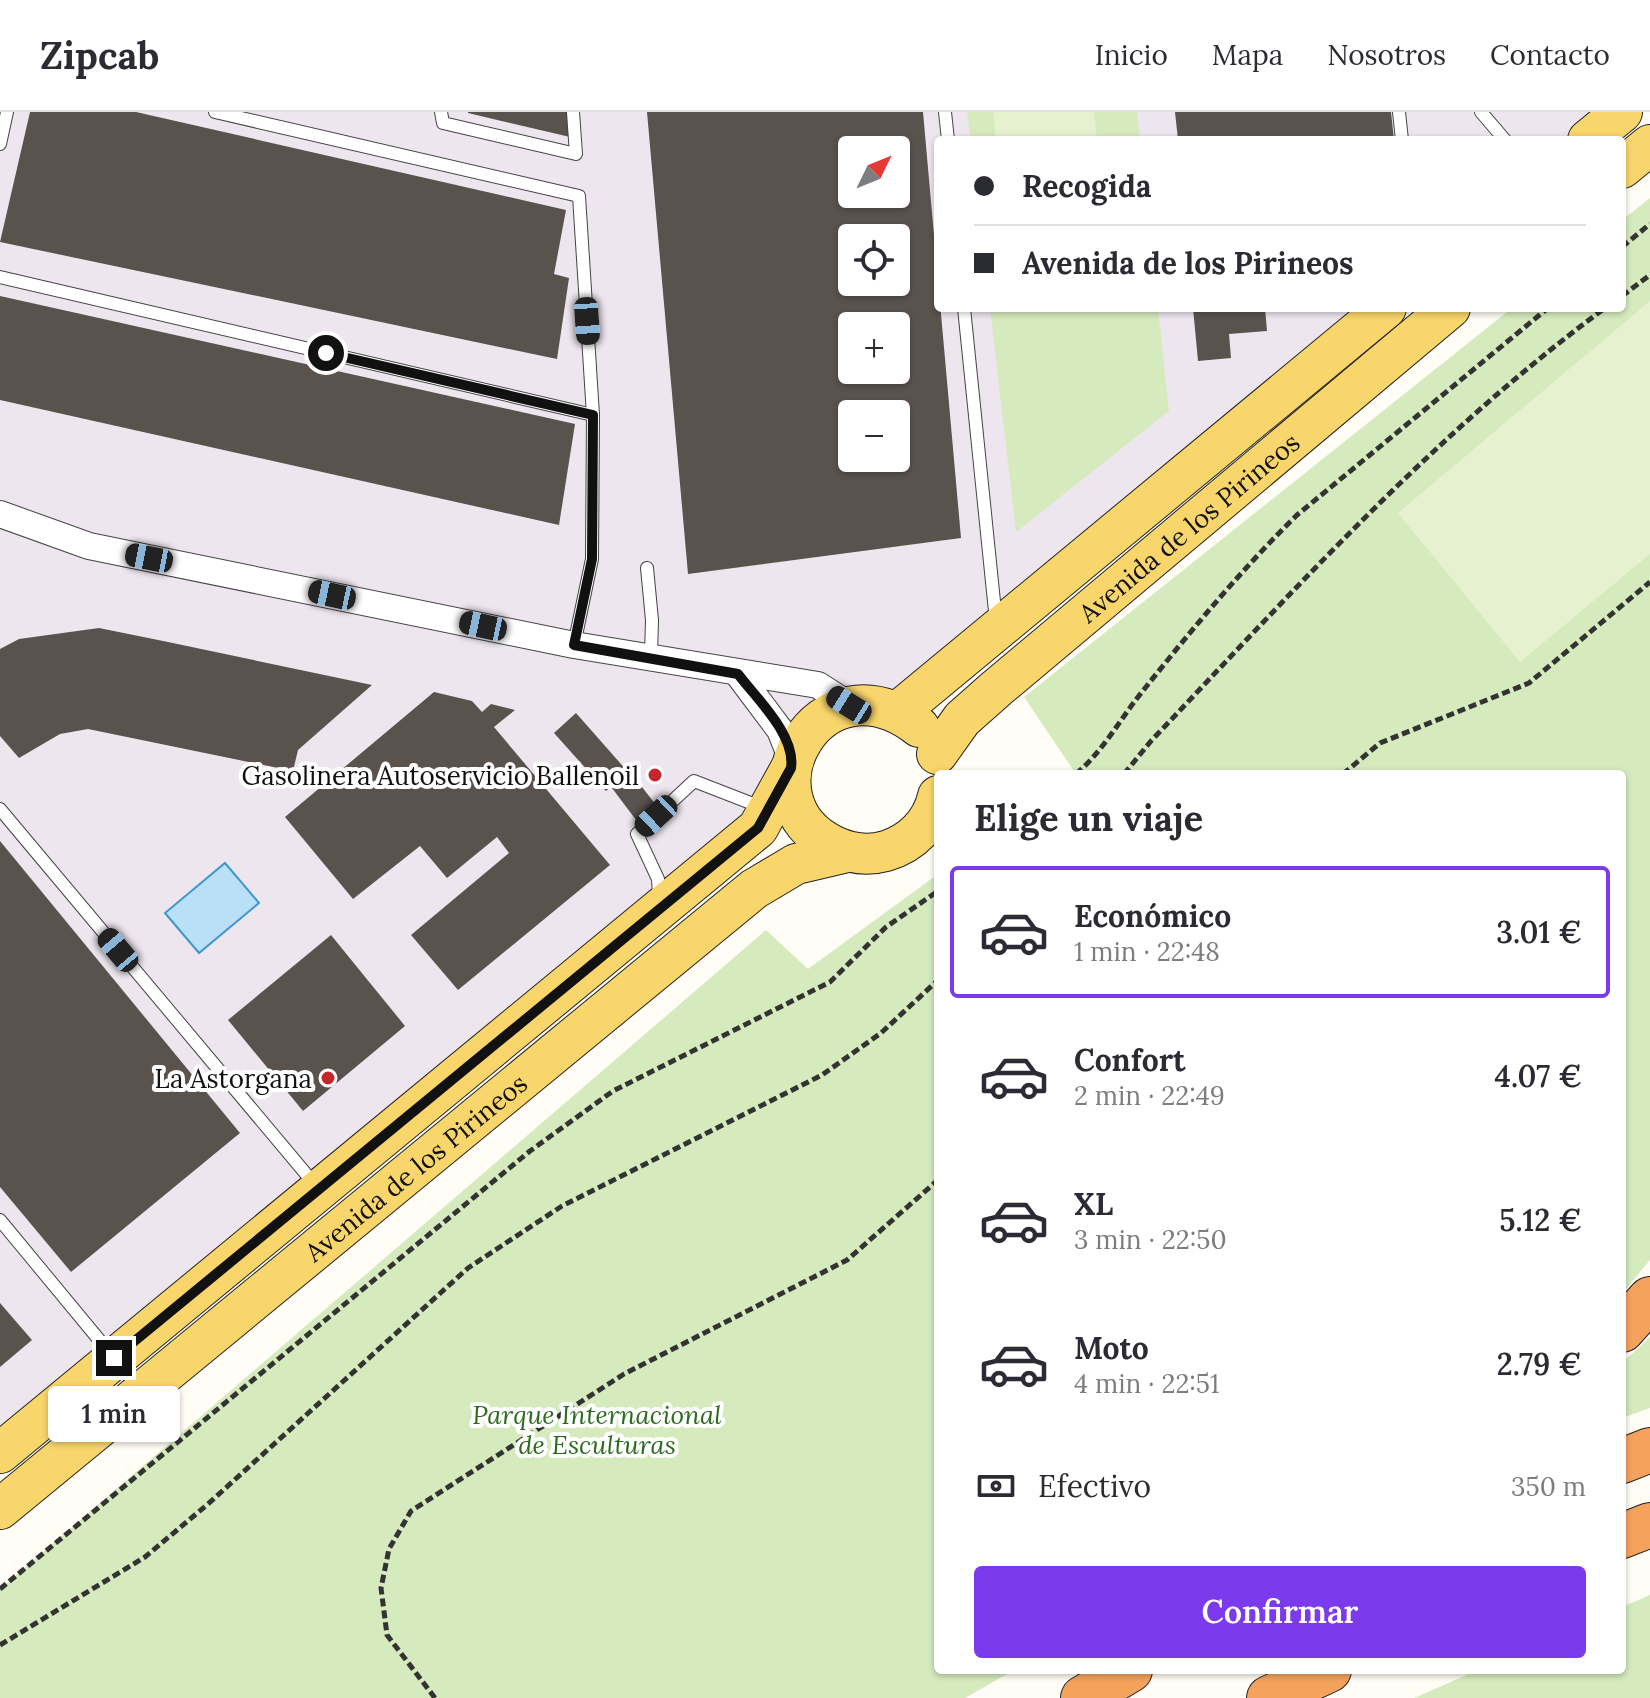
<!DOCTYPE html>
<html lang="es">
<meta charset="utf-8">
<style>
:root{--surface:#fff;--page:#f2f2f3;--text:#2b2b33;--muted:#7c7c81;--line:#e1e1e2;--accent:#7c3aed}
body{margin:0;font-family:Lora,serif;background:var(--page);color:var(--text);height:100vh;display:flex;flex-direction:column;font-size:30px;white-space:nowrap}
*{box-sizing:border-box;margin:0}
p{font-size:26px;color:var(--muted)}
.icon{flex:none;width:44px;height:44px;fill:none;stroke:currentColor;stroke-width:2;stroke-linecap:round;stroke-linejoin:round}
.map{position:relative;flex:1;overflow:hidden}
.panel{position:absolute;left:934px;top:658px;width:692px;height:904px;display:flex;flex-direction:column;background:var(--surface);border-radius:8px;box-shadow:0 2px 6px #0004}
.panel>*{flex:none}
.top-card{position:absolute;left:934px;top:24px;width:692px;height:176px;border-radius:8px;box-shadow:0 2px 6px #0004;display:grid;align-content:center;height:176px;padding:0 40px;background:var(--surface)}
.needle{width:52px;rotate:47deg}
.controls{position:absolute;left:838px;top:24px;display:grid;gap:16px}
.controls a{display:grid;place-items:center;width:72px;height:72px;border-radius:8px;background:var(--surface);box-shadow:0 2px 6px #0004;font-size:40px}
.end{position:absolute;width:36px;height:36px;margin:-18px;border:10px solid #111;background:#fff;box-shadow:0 0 0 4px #fff}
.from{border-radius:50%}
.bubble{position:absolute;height:56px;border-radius:8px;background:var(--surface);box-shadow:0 2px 6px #0004;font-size:26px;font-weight:600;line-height:56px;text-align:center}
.car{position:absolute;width:24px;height:48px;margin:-24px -12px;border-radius:10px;box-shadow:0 0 6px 2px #0007;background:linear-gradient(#222 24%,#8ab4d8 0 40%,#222 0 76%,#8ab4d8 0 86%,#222 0)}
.top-card b{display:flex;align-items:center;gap:28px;height:76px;font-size:30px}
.top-card b+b{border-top:2px solid var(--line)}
.top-card i{width:20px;height:20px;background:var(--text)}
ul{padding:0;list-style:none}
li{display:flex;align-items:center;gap:24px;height:132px;margin:0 16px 12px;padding:0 24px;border:4px solid transparent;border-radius:8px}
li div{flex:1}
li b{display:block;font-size:30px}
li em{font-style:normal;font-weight:600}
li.on{border-color:var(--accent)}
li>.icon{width:72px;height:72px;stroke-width:1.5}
h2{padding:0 40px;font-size:36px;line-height:96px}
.pay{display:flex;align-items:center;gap:20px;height:88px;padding:0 40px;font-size:30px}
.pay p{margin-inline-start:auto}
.action{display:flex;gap:16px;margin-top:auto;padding:16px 40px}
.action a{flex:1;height:92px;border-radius:8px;background:var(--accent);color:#fff;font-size:32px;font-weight:600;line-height:92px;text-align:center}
header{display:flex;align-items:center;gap:48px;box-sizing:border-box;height:112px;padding:0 40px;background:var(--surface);border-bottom:2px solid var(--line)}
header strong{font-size:38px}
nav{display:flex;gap:44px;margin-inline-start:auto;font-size:28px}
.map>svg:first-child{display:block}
.industrial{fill:#eee6ef;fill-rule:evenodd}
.green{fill:#d5ebbd}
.pitch{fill:#e6f2cf}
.water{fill:#b9e0f7;stroke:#3f96cf;stroke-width:2}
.building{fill:#5a524d;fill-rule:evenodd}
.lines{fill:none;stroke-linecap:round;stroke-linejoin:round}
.lane-casing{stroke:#444;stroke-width:14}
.street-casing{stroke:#444;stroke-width:28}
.primary-casing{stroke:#222;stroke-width:42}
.highway-casing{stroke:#222;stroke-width:46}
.path{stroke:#333;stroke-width:5;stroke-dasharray:8 4;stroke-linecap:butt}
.lane{stroke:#fff;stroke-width:12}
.street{stroke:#fff;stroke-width:26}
.primary{stroke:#f9d66b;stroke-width:40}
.highway{stroke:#f5a25d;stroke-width:44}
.route{stroke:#111;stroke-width:10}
.poi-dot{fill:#c4262e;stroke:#fff;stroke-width:3}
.labels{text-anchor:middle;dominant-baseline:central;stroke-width:8;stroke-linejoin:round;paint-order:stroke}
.street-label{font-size:26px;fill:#111;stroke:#fff}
.poi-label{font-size:26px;fill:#111;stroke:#fff;text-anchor:end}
.park-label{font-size:26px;font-style:italic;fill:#2f6b1f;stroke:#fff}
</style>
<header>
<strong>Zipcab</strong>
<nav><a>Inicio</a><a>Mapa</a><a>Nosotros</a><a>Contacto</a></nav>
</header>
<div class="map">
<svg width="1650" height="1586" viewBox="0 0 1650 1586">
<rect width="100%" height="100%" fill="#fffdf5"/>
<!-- industrial -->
<path class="industrial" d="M0,0H1622L1588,28H938V196H1386L919,579L849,593L758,716L0,1341ZM852,38H896V82H852ZM852,126H896V170H852ZM852,214H896V258H852ZM852,302H896V346H852Z"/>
<!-- green -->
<g class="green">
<path d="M967,0H1137L1140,28H971Z"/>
<path d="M1650,86V1148L1622,1182V662H1076L1024,585L1512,196H1622V108Z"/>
<path d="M990,196H1158L1169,299L1016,420Z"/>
<path d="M938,762V1558H1014L965,1586H0V1477L766,818L808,857Z"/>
<path d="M1650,1225V1296L1622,1306V1251Z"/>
<path d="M1650,1483V1586H1414L1478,1558H1622V1495Z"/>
</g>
<!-- pitch -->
<g class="pitch">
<path d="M993,0H1094L1097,28H996Z"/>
<path d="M1650,189V442L1520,550L1398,401Z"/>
</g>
<!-- water -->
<path class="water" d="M225,751L259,791L199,841L165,801Z"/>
<!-- building -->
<g class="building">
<path d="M30,0H136L566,98L554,162L569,166L557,247L0,130Z"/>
<path d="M568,0L570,25L468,1V0Z"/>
<path d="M647,0H923L961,426L688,462ZM852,38H896V82H852ZM852,126H896V170H852ZM852,214H896V258H852ZM852,302H896V346H852Z"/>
<path d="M1175,0H1391L1394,28H1178Z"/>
<path d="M0,184L575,312L559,413L0,288Z"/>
<path d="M1193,196H1265L1267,219L1229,222L1231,246L1198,249Z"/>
<path d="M99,516L168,530L372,573L298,638L293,659L88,617L60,622L19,646L0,624V537L19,527Z"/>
<path d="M434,580L472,589L482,600L491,592L515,598L494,615L610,753L458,878L411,823L509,741L497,725L447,766L420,734L353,787L285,705Z"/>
<path d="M576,601L628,660L606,679L554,621Z"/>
<path d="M631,661L656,693L636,708L612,676Z"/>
<path d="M0,729L240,1021L71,1160L0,1075Z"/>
<path d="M331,823L405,914L303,999L228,908Z"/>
<path d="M0,1191L32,1228L0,1255Z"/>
</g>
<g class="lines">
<!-- lane casing -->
<g class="lane-casing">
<g id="lane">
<path d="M215,0L579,84L593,303L592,447L574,533"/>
<path d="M441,0L443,11L576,42L573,0"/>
<path d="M945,0L948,28"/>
<path d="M1399,0L1402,28"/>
<path d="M1481,0L1505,28"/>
<path d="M0,32L7,0"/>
<path d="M0,165L593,303"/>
<path d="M964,196L996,509"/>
<path d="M647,456L652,508L651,544"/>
<path d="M0,697L317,1075"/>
<path d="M659,785L658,767L637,722L694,669L761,695"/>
<path d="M0,1108L110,1241"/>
</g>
</g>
<!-- street casing -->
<g class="street-casing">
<g id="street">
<path d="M0,402L89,434L574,533L818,573L849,593"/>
<path d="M738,562L780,618L792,648"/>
</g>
</g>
<!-- primary casing -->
<g class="primary-casing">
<g id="primary">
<path d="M1588,28L1622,0"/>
<path d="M1622,56L1650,33"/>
<path d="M899,599L1386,196"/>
<path d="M919,615C819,538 737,688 834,734C851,742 868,744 886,739C912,731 932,711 938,684"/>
<path id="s1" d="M937,642L962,607L997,576L1450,196"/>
<path d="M0,1341L758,716L791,656"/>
<path id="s2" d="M0,1397L754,777L796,752L847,740"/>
</g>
</g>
<!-- highway casing -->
<g class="highway-casing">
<g id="highway">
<path d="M1622,1218L1650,1187"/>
<path d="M1622,1349L1650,1338"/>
<path d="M1622,1424L1650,1413"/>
<path d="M1083,1586L1130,1558"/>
<path d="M1269,1586L1329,1558"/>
</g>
</g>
<!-- path -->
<g class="path">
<path d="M1622,135L1650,112"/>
<path d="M1622,184L1650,163"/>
<path d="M1076,662C1101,641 1118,611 1138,585C1188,522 1240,459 1297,403L1548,196"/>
<path d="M1124,662L1151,629C1296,476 1434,322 1605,196"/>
<path d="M1343,662L1380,631L1529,571L1650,470"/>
<path d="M0,1477L530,1039L613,979L830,870L886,815L938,779"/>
<path d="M0,1533L145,1445L208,1392L468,1156L562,1094L822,963L881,921L938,868"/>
<path d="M435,1586L387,1523L381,1476L389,1437L411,1399L624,1262L847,1148L938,1068"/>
</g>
<!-- lane -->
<use href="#lane" class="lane"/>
<!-- street -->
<use href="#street" class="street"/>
<!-- primary -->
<use href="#primary" class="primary"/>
<!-- highway -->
<use href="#highway" class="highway"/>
</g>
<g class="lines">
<!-- route -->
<path class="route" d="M114,1246L758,716L791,656C796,623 756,586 738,562L574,533L592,447L593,303L326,241"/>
</g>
<!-- markers -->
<g class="poi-dot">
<circle cx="655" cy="663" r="8"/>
<circle cx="328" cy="966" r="8"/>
</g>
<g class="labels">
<!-- street labels -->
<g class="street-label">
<text stroke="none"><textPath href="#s1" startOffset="340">Avenida de los Pirineos</textPath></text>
<text stroke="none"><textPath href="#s2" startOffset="538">Avenida de los Pirineos</textPath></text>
</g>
<!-- poi labels -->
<g class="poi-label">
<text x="639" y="663">Gasolinera Autoservicio Ballenoil</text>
<text x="312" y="966">La Astorgana</text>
</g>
<!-- park labels -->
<g class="park-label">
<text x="597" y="1302">Parque Internacional<tspan x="597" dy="30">de Esculturas</tspan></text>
</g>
</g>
</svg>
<div class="controls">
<a><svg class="needle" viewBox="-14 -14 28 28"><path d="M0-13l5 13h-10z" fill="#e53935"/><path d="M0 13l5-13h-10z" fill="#7c7c81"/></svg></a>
<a><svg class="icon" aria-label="locate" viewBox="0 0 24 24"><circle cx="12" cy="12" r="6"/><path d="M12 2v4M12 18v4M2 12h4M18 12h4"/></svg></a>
<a>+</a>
<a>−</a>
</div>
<i class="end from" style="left:326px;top:241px"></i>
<i class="end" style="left:114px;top:1246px"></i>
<div class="bubble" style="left:48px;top:1274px;width:132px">1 min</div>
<i class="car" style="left:587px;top:209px;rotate:176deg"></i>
<i class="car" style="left:149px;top:446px;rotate:281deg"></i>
<i class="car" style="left:332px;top:483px;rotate:282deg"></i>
<i class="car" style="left:483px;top:514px;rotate:282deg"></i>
<i class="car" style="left:849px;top:593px;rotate:302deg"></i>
<i class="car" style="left:656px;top:704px;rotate:227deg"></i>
<i class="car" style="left:118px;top:838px;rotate:320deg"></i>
<div class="top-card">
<b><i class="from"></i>Recogida</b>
<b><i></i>Avenida de los Pirineos</b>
</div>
<section class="panel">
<h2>Elige un viaje</h2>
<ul>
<li class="on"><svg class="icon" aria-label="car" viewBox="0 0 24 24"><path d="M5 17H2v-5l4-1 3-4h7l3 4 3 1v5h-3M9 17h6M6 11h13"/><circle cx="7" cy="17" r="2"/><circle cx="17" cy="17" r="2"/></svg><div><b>Económico</b><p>1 min · 22:48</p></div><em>3.01 €</em></li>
<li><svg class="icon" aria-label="car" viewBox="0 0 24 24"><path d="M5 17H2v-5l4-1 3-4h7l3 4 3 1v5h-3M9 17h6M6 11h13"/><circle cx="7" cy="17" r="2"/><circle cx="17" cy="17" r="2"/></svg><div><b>Confort</b><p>2 min · 22:49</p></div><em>4.07 €</em></li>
<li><svg class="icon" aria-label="car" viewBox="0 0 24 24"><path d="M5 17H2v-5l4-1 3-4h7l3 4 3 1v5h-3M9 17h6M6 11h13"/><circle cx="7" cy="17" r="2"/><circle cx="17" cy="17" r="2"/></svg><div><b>XL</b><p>3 min · 22:50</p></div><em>5.12 €</em></li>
<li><svg class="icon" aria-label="car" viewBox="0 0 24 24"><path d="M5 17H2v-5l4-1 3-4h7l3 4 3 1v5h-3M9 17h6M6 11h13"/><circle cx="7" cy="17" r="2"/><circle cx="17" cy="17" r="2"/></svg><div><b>Moto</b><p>4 min · 22:51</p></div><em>2.79 €</em></li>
</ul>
<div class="pay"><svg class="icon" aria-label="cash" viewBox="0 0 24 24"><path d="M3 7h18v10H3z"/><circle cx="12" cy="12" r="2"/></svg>Efectivo<p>350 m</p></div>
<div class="action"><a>Confirmar</a></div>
</section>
</div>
